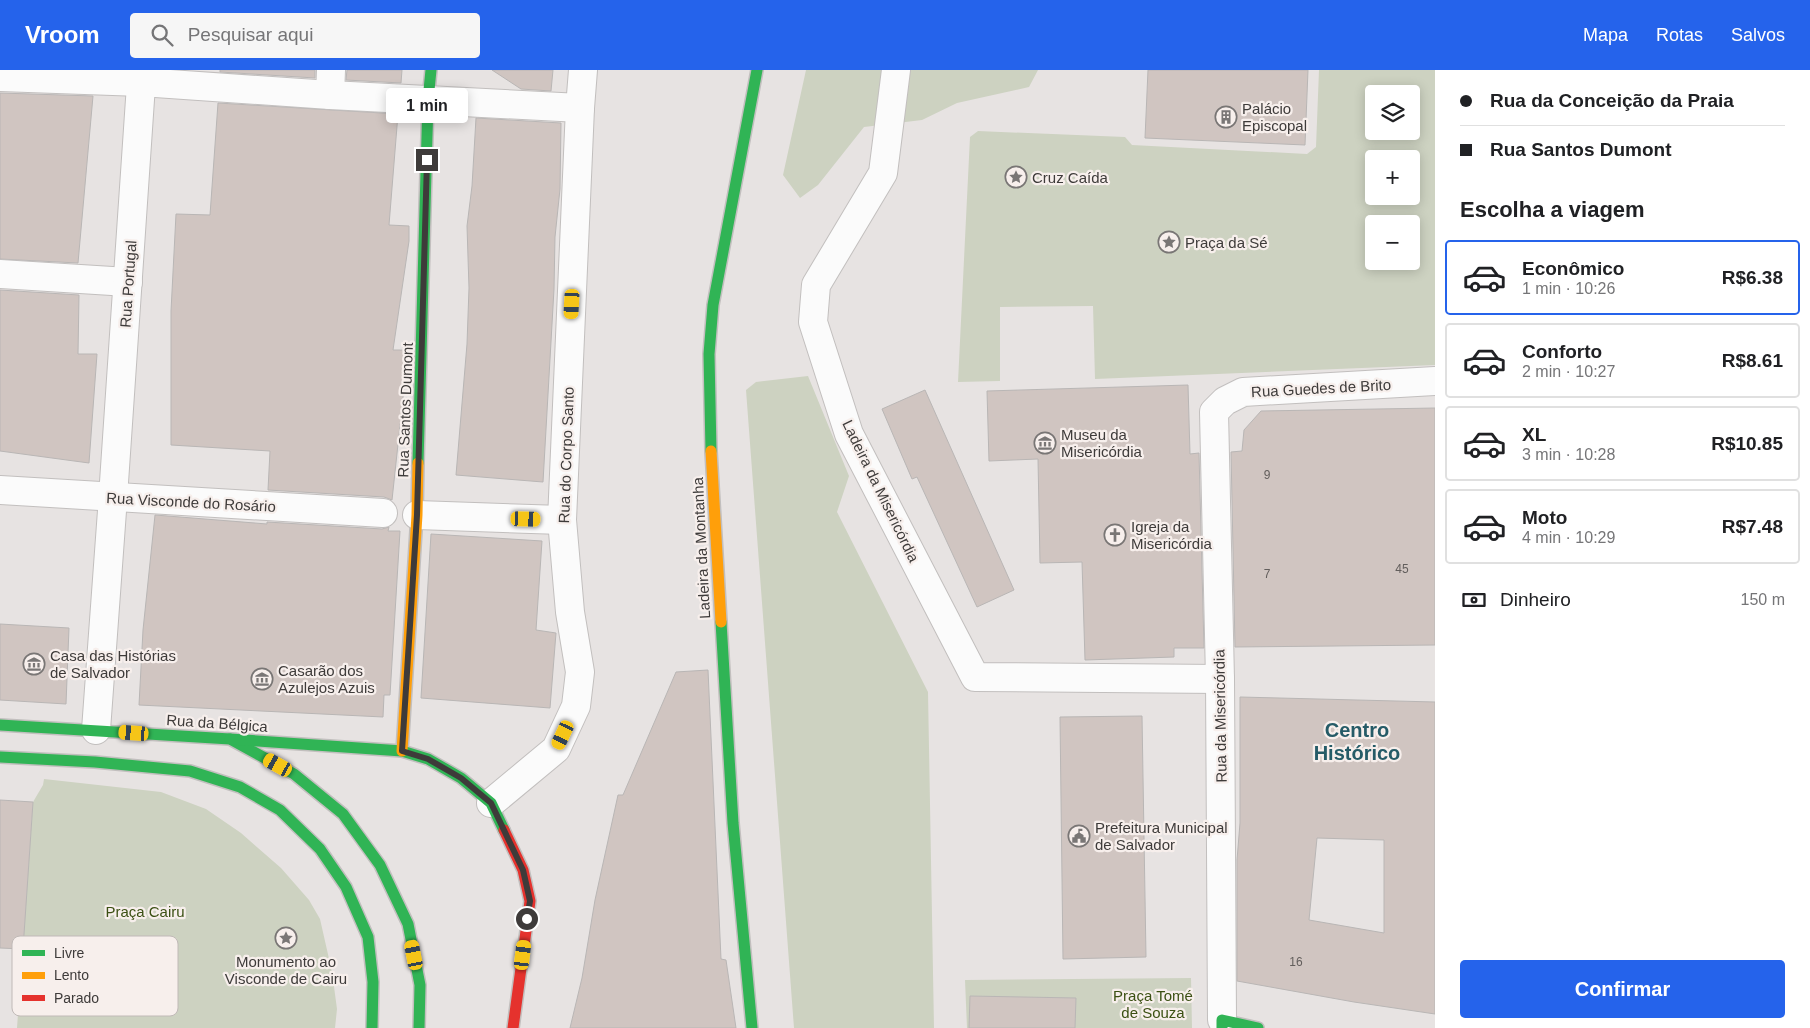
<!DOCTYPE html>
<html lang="pt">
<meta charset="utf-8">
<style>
:root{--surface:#fff;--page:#f6f6f6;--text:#202124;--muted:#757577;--line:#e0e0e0;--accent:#2563eb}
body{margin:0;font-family:Helvetica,sans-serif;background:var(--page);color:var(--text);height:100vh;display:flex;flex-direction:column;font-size:19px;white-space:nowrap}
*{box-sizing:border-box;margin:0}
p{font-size:16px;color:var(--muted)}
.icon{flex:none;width:28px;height:28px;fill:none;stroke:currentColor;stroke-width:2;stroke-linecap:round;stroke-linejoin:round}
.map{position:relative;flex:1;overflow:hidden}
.panel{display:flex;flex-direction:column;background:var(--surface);width:375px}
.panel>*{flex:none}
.top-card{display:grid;align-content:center;height:110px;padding:0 25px;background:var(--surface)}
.fabs{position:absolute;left:1365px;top:15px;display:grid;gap:10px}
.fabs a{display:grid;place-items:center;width:55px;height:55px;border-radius:5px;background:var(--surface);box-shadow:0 2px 12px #0003;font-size:25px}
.end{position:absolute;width:22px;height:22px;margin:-11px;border:6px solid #3e3b3a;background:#fff;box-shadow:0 0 0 2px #fff}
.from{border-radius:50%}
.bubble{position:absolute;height:35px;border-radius:5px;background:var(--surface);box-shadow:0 2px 12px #0003;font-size:16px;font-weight:700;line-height:35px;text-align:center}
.car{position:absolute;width:15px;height:30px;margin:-15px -8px;border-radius:6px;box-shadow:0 0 4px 1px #0007;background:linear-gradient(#f5c518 24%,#345 0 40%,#f5c518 0 76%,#345 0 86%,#f5c518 0)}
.top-card b{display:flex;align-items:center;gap:18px;height:48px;font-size:19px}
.top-card b+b{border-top:1px solid var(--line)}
.top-card i{width:12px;height:12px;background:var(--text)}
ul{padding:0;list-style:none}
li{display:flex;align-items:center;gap:15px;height:75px;margin:0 10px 8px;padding:0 15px;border:2px solid var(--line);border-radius:5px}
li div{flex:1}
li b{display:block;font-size:19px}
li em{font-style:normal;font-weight:700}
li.selected{border-color:var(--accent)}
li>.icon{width:45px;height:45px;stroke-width:1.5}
h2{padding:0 25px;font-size:22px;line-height:60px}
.pay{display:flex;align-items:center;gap:12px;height:55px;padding:0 25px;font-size:19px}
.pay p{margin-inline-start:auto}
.button{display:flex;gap:10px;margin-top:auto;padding:10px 25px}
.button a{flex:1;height:58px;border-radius:5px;background:var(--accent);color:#fff;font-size:20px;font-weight:700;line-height:58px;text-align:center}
header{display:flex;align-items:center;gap:30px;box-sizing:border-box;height:70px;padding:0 25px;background:var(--accent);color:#fff}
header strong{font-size:24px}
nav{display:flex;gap:28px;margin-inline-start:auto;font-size:18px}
.search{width:350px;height:45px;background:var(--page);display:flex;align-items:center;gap:12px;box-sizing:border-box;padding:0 18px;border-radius:5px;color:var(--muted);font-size:19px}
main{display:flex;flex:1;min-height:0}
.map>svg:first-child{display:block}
.green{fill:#cdd2c1;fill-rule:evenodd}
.building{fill:#d0c5c1;stroke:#b9b6b5;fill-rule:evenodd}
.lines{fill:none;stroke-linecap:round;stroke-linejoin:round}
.street-casing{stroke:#c2bfbe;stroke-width:30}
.fast-casing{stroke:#c2bfbe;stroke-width:14}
.slow-casing{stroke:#c2bfbe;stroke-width:14}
.jam-casing{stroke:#c2bfbe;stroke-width:14}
.street{stroke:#fbfbfb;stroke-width:28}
.fast{stroke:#30b455;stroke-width:11}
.slow{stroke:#ff9f0a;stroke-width:11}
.jam{stroke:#e5322d;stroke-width:11}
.route{stroke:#3e3b3a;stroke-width:6}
.labels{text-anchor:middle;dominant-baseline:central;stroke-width:4.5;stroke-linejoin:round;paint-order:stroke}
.number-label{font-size:12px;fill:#625e5c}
.poi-label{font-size:15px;fill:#3e3b3a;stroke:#f7efec;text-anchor:start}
.street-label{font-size:15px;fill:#3e3b3a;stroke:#f7efec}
.park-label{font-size:15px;fill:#3b5013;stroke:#f7efec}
.district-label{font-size:20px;font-weight:bold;fill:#255b67;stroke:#f7efec}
.key{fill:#f7efec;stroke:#c0b9b7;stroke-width:1}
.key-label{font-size:14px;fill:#3e3b3a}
</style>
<header>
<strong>Vroom</strong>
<div class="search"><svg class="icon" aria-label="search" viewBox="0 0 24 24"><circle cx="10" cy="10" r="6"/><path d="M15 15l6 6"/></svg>Pesquisar aqui</div>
<nav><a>Mapa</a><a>Rotas</a><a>Salvos</a></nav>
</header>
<main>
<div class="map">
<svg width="1435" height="958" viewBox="0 0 1435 958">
<rect width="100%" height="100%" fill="#e7e3e2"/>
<!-- green -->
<g class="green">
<path d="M806,0H1038L1029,17L957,33L922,50L864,57L818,115L800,128L783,105Z"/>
<path d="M1319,0H1435V295L1095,309L1093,236L1000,237V311L958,312L970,67L978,61L1125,67L1132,75L1307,84L1316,77ZM1374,24H1411V61H1374ZM1374,89H1411V126H1374ZM1374,154H1411V191H1374Z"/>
<path d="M808,306L849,406L837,442L928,622L934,958H794L746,320L756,312Z"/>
<path d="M44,709L161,722L206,739L241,763L281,798L309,830L320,849L332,902L337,939L335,958H17L33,732L43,715Z"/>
<path d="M1191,908L1192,958H967L965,910Z"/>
</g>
<!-- building -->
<g class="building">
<path d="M220,0H315V8L220,2Z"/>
<path d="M347,0H402L401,13L346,10Z"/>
<path d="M492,0H553L551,21L521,19Z"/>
<path d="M1148,0H1308L1305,75L1145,68Z"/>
<path d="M0,23L93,26L78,193L0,189Z"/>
<path d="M218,33L398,44L389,155L409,156V171L393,280H406L405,309L392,430L384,427L268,420L270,381L171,375V241L176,144L210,145Z"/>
<path d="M476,48L561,53L560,119L555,167L554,219L543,412L456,405L467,274L469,218L467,156L472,116Z"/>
<path d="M0,220L79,225L78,284H97L89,393L0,381Z"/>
<path d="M1188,315L1190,384L1199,383L1204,578H1174V587L1085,590L1082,492L1040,493L1038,389L989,391L987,321Z"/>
<path d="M925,320L1014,520L977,537L917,407L912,409L882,339Z"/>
<path d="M1435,338V575L1235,577L1231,382L1242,381L1244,360L1261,341Z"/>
<path d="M155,445L267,454V452L382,459L389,457L388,461H400L390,625H384L383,647L139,635L143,560Z"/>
<path d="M431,464L542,471L536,560L556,563L550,638L421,628Z"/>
<path d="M0,554L69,558L66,634L0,630Z"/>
<path d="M708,600L721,889L726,890L736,958H570L582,908L595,830L618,725H623L676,602Z"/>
<path d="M1240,627L1435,632V944L1354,932L1237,911V790L1240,753ZM1317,768L1384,770V863L1309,850Z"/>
<path d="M1142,646L1146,887L1063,889L1060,647Z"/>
<path d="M0,730L33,732L23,879L0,878Z"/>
<path d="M970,926L1076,928L1075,958H969Z"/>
</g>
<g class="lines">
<!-- street casing -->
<g class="street-casing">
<g id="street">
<path d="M896,0L883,103L816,215L813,252L849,364L975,607L1220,609"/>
<path d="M0,7L141,12L330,25L580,38"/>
<path d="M330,25L331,0"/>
<path d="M0,204L128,212"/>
<path d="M0,420L383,443"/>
<path d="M417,445L562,450"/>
<path d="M96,660L113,427L142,0"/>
<path d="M491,733L556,679L576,636L580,602L570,542L562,450L580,38L583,0"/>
<path d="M1222,950L1220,609L1214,342L1225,331L1243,322L1435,311"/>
</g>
</g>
<!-- fast casing -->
<g class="fast-casing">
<g id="fast">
<path d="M711,381L709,284L713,235L757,0"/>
<path d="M418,393L428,30L431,0"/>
<path d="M721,552L733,753L752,958"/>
<path d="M0,655L230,669L294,704L343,744L380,795L408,854L420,915L419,958"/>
<path d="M230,669L402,681L428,689L461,708L491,733L504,760"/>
<path d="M0,687L95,692L190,701L240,717L280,740L320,779L346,817L368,867L373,912L372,958"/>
<path d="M1222,958V950L1258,958"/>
</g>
</g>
<!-- slow casing -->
<g class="slow-casing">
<g id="slow">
<path d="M711,381L721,552"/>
<path d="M402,681L417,445L418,393"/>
</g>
</g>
<!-- jam casing -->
<g class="jam-casing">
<path id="jam" d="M504,760L523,800L530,831L513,958"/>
</g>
<!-- street -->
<use href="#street" class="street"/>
<!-- fast -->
<use href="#fast" class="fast"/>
<!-- slow -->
<use href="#slow" class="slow"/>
<!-- jam -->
<use href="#jam" class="jam"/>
</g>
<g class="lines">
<!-- route -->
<path class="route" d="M427,90L417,445L402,681L428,689L461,708L491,733L523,800L530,831L527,849"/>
</g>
<!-- icons -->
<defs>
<g id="building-ring" transform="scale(1.125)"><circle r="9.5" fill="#f7efec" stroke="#797675" stroke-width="1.5"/><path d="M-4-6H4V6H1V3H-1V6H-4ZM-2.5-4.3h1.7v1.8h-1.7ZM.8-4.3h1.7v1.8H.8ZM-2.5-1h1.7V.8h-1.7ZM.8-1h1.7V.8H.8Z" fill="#797675"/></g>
<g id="sight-ring" transform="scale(1.125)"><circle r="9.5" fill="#f7efec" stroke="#797675" stroke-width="1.5"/><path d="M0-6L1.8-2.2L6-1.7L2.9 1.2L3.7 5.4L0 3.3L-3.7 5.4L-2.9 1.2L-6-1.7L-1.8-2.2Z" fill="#797675"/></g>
<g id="museum-ring" transform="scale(1.125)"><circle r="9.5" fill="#f7efec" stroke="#797675" stroke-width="1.5"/><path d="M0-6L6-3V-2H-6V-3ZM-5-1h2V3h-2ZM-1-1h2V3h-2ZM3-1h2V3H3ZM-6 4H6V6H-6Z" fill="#797675"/></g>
<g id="church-ring" transform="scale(1.125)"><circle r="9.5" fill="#f7efec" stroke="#797675" stroke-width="1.5"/><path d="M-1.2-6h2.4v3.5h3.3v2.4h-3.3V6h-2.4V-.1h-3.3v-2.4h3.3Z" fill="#797675"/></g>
<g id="civic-ring" transform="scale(1.125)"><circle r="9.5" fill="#f7efec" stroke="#797675" stroke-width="1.5"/><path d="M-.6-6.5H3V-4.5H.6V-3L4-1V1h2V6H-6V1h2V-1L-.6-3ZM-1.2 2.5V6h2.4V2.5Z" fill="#797675"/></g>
</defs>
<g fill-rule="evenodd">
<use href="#building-ring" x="1226" y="47"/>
<use href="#sight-ring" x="1016" y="107"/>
<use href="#sight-ring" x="1169" y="172"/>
<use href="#museum-ring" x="1045" y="373"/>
<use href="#church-ring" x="1115" y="465"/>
<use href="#museum-ring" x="34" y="594"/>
<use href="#museum-ring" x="262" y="609"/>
<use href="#civic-ring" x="1079" y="766"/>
<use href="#sight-ring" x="286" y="868"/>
</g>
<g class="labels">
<!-- number labels -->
<g class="number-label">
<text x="1267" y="405">9</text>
<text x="1402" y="499">45</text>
<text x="1267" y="504">7</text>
<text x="1296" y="892">16</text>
</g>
<!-- poi labels -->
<g class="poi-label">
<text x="1242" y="38">Palácio<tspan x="1242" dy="17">Episcopal</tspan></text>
<text x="1032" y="107">Cruz Caída</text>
<text x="1185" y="172">Praça da Sé</text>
<text x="1061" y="364">Museu da<tspan x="1061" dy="17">Misericórdia</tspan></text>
<text x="1131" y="456">Igreja da<tspan x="1131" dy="17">Misericórdia</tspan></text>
<text x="50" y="585">Casa das Histórias<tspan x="50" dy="17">de Salvador</tspan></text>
<text x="278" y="600">Casarão dos<tspan x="278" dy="17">Azulejos Azuis</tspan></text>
<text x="1095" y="757">Prefeitura Municipal<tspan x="1095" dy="17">de Salvador</tspan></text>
<text x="286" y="891" text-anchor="middle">Monumento ao<tspan x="286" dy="17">Visconde de Cairu</tspan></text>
</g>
<!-- street labels -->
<g class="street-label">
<text transform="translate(128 214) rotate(-86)">Rua Portugal</text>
<text transform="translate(1321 318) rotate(-3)">Rua Guedes de Brito</text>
<text transform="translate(405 340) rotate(-88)">Rua Santos Dumont</text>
<text transform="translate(566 385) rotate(-88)">Rua do Corpo Santo</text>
<text transform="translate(881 421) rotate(64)">Ladeira da Misericórdia</text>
<text transform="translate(191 432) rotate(3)">Rua Visconde do Rosário</text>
<text transform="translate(701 478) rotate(-93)">Ladeira da Montanha</text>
<text transform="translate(1220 646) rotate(-91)">Rua da Misericórdia</text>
<text transform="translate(217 653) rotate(4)">Rua da Bélgica</text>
</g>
<!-- park labels -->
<g class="park-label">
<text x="145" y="841">Praça Cairu</text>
<text x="1153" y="925">Praça Tomé<tspan x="1153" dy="17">de Souza</tspan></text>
</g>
<!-- district labels -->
<g class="district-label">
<text x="1357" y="660">Centro<tspan x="1357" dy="23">Histórico</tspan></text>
</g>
</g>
<!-- legend -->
<rect x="12" y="866" width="166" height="80" rx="8" class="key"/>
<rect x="22" y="880" width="23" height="6" fill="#30b455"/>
<rect x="22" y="902" width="23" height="7" fill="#ff9f0a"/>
<rect x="22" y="925" width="23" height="6" fill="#e5322d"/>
<g class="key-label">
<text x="54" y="888">Livre</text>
<text x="54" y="910">Lento</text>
<text x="54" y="933">Parado</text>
</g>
</svg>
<div class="fabs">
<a><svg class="icon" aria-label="layers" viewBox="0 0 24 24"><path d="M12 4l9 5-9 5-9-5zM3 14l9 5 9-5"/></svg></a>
<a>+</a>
<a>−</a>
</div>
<i class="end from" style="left:527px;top:849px"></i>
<i class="end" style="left:427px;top:90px"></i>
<div class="bubble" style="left:386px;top:18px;width:82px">1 min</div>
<i class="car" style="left:572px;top:234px;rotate:183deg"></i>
<i class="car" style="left:526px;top:449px;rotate:92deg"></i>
<i class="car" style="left:134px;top:663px;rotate:274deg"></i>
<i class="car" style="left:563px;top:665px;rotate:205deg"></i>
<i class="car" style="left:278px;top:695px;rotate:299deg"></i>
<i class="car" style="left:414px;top:885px;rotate:349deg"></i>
<i class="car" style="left:523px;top:885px;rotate:7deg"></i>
</div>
<section class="panel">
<div class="top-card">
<b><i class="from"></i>Rua da Conceição da Praia</b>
<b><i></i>Rua Santos Dumont</b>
</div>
<h2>Escolha a viagem</h2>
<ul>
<li class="selected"><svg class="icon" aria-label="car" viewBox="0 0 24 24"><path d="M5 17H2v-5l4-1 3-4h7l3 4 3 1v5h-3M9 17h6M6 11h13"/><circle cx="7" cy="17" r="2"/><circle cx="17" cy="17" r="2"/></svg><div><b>Econômico</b><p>1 min · 10:26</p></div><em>R$6.38</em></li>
<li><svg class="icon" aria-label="car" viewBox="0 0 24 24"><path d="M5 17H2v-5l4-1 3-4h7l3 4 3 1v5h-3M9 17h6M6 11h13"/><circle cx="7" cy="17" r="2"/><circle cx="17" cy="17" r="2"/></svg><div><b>Conforto</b><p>2 min · 10:27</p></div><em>R$8.61</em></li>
<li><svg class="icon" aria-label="car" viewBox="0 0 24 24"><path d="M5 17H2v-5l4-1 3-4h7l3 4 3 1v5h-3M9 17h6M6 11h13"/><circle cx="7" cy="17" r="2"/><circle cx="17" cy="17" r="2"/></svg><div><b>XL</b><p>3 min · 10:28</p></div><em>R$10.85</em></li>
<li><svg class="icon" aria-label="car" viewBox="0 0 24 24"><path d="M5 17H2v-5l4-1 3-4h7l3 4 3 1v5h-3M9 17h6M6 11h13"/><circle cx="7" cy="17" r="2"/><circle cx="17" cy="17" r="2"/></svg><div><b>Moto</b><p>4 min · 10:29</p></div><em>R$7.48</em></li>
</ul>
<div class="pay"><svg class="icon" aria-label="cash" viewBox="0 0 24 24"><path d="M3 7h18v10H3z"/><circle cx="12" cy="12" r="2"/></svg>Dinheiro<p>150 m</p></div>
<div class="button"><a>Confirmar</a></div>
</section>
</main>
